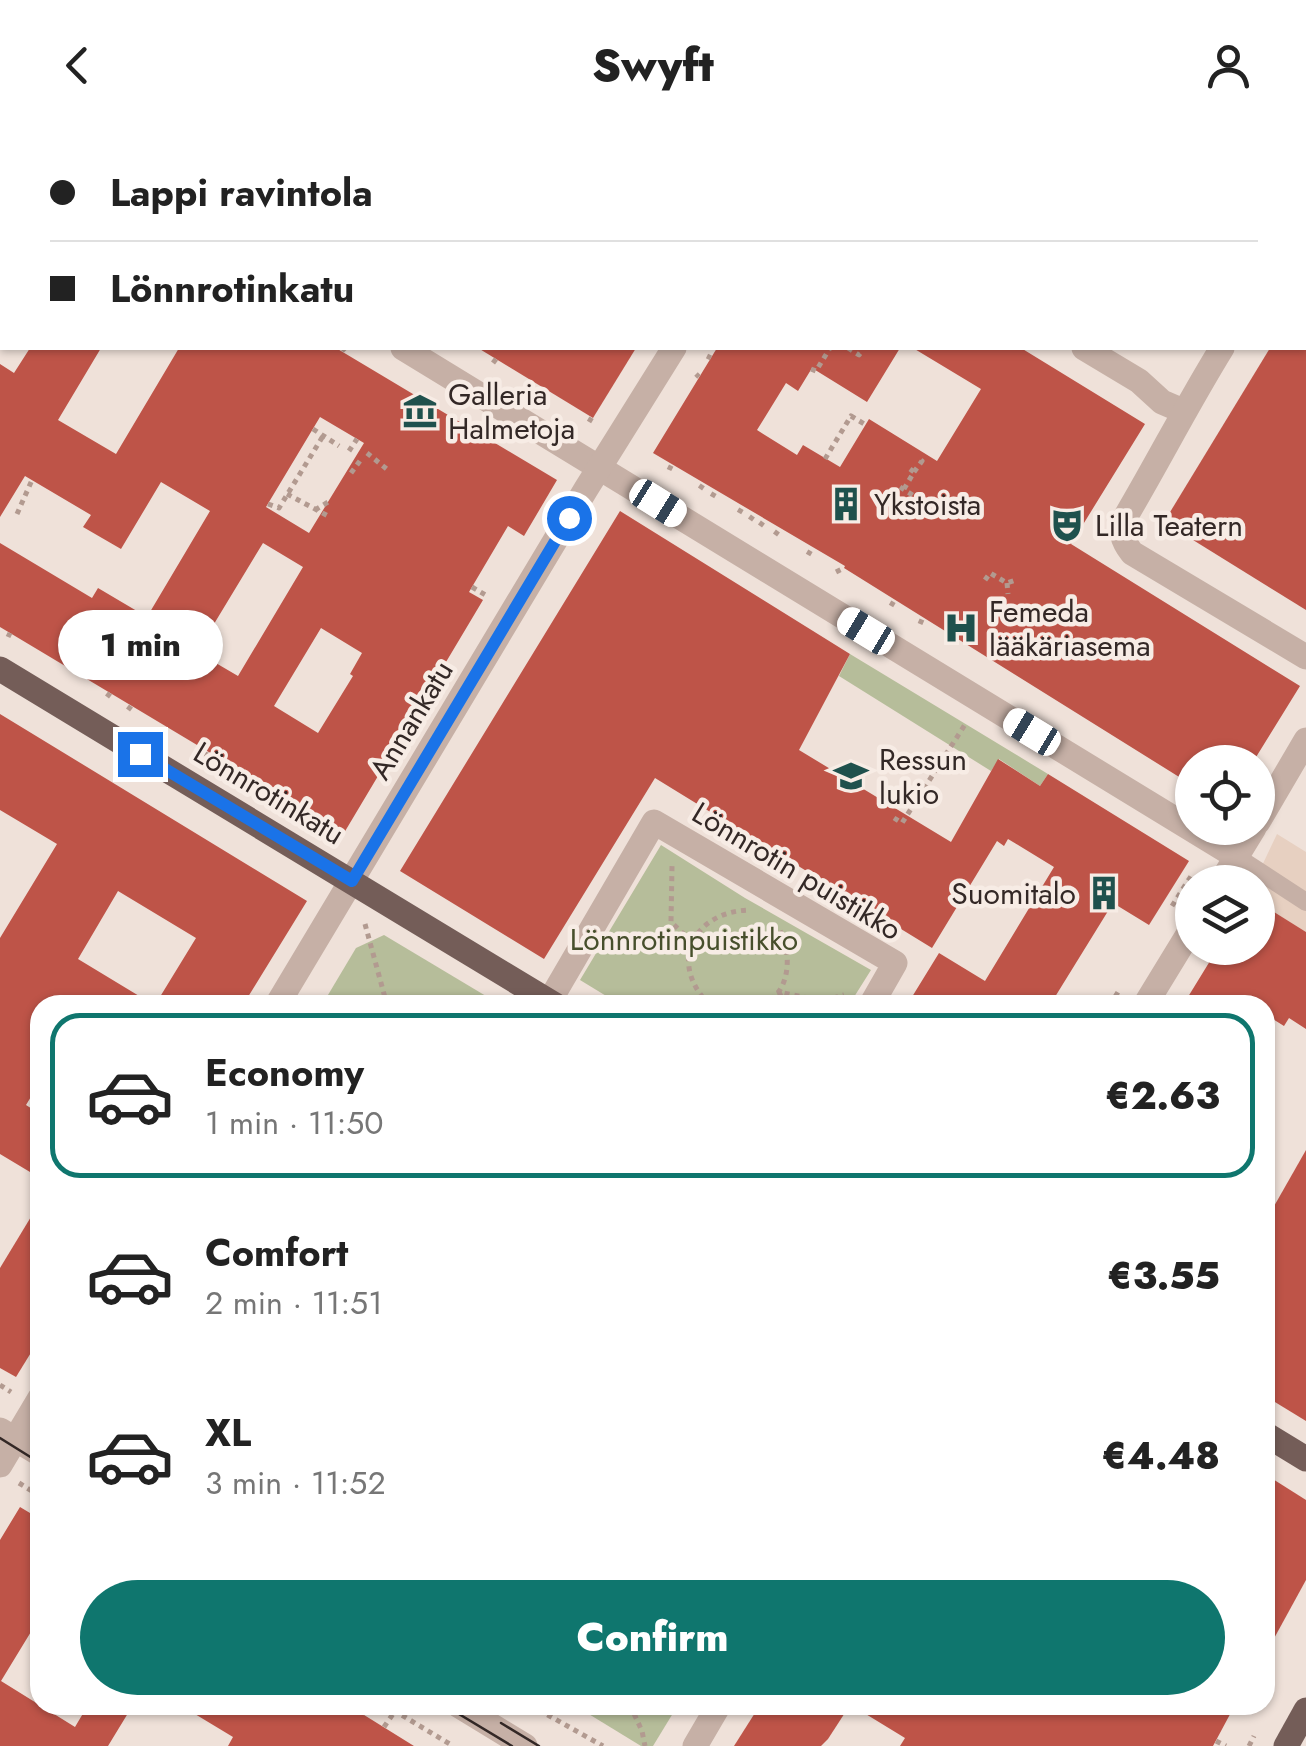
<!DOCTYPE html>
<meta charset="utf-8">
<style>
:root{--surface:#fff;--page:#f6f6f6;--text:#222;--muted:#767676;--line:#e0e0e0;--accent:#0f766e}
body{margin:0;font-family:Jost,sans-serif;background:var(--page);color:var(--text);height:100vh;display:flex;flex-direction:column;font-size:38px;white-space:nowrap}
*{box-sizing:border-box;margin:0}
p{font-size:32px;color:var(--muted)}
.icon{flex:none;width:55px;height:55px;fill:none;stroke:currentColor;stroke-width:2;stroke-linecap:round;stroke-linejoin:round}
.map{position:relative;flex:1;overflow:hidden}
.sheet{position:absolute;left:30px;top:865px;width:1245px;height:720px;display:flex;flex-direction:column;background:var(--surface);border-radius:30px;box-shadow:0 2px 8px #0004}
.sheet>*{flex:none}
.banner{position:absolute;left:0px;top:0px;width:1308px;height:220px;box-shadow:0 2px 8px #0004;display:grid;align-content:center;height:220px;padding:0 50px;background:var(--surface)}
.buttons{position:absolute;left:1175px;top:615px;display:grid;gap:20px}
.buttons a{display:grid;place-items:center;width:100px;height:100px;border-radius:50%;background:var(--surface);box-shadow:0 2px 8px #0004;font-size:50px}
.end{position:absolute;width:45px;height:45px;margin:-22px;border:12px solid #1a73e8;background:#fff;box-shadow:0 0 0 5px #fff}
.from{border-radius:50%}
.bubble{position:absolute;height:70px;border-radius:35px;background:var(--surface);box-shadow:0 2px 8px #0004;font-size:32px;font-weight:800;line-height:70px;text-align:center}
.car{position:absolute;width:30px;height:60px;margin:-30px -15px;border-radius:12px;box-shadow:0 0 8px 2px #0007;background:linear-gradient(#fff 24%,#345 0 40%,#fff 0 76%,#345 0 86%,#fff 0)}
.banner b{display:flex;align-items:center;gap:35px;height:95px;font-size:38px}
.banner b+b{border-top:2px solid var(--line)}
.banner i{width:25px;height:25px;background:var(--text)}
ul{padding:18px 0 0;list-style:none}
li{display:flex;align-items:center;gap:30px;height:165px;margin:0 20px 15px;padding:0 30px;border:5px solid transparent;border-radius:30px}
li div{flex:1}
li b{display:block;font-size:38px}
li em{font-style:normal;font-weight:800}
li.on{border-color:var(--accent)}
li>.icon{width:90px;height:90px;stroke-width:1.5}
.action{display:flex;gap:20px;margin-top:auto;padding:20px 50px}
.action a{flex:1;height:115px;border-radius:60px;background:var(--accent);color:#fff;font-size:40px;font-weight:800;line-height:115px;text-align:center}
header{display:flex;justify-content:space-between;align-items:center;height:130px;padding:0 50px;background:var(--surface);font-size:45px;font-weight:800}
.map>svg:first-child{display:block}
.green{fill:#b6bd9a}
.plaza{fill:#e7d0c1}
.building{fill:#be5448;fill-rule:evenodd}
.lines{fill:none;stroke-linecap:round;stroke-linejoin:round}
.path{stroke:#b29a90;stroke-width:5;stroke-dasharray:5 5;stroke-linecap:butt}
.pedestrian{stroke:#c6b0a6;stroke-width:18}
.minor{stroke:#c6b0a6;stroke-width:25}
.tertiary{stroke:#c6b0a6;stroke-width:25}
.primary{stroke:#745d58;stroke-width:25}
.tram{stroke:#332826;stroke-width:2.5}
.route{stroke:#1a73e8;stroke-width:12}
.labels{text-anchor:middle;dominant-baseline:central;stroke-width:9;stroke-linejoin:round;paint-order:stroke}
.poi-label{font-size:30px;fill:#332826;stroke:#f7ece5;text-anchor:start}
.street-label{font-size:30px;fill:#332826;stroke:#f7ece5}
.park-label{font-size:30px;fill:#474f2c;stroke:#f7ece5}
</style>
<header><svg class="icon" aria-label="back" viewBox="0 0 24 24"><path d="M15 5l-7 7 7 7"/></svg>Swyft<svg class="icon" aria-label="person" viewBox="0 0 24 24"><circle cx="12" cy="8" r="4"/><path d="M4 21q1-7 8-7t8 7"/></svg></header>
<div class="map">
<svg width="1306" height="1616" viewBox="0 0 1306 1616">
<rect width="100%" height="100%" fill="#efe1d9"/>
<!-- green -->
<g class="green">
<path d="M850,524L1048,644L1040,656L999,629L991,641L839,546Z"/>
<path d="M661,715L745,768L871,840L849,875H621L580,850Z"/>
<path d="M384,805L501,875H322L356,818Z"/>
<path d="M574,1575H678L653,1616H641Z"/>
</g>
<!-- plaza -->
<path class="plaza" d="M1277,704L1306,722V802L1258,773V752H1244L1259,742Z"/>
<!-- building -->
<g class="building">
<path d="M30,218H101L58,290L116,324L179,218H336L557,350L524,406L508,396L469,462L483,470L344,703L0,497V413L92,468L98,458L147,487L210,381L161,352L121,419L83,397L91,385L25,346L0,387V234L14,243ZM320,287L364,313L309,403L266,377ZM263,413L303,437L238,546L197,522ZM321,498L362,523L350,544L353,546L318,603L274,576Z"/>
<path d="M478,218H636L593,288Z"/>
<path d="M717,218H900L867,272L812,238L798,261L786,253L757,300L797,325L803,315L840,337L869,289L937,331L981,259L913,218H1021L1145,294L1071,414L1300,556L1253,632H1192V655L844,438L845,436L653,323Z"/>
<path d="M1270,218H1306V480L1164,392Z"/>
<path d="M620,381L850,524L799,620L951,712L998,629L1040,656L1048,644L1189,731L1149,795L1113,773L1050,875H907L939,823L985,851L1054,737L1008,709L1004,716L997,711L932,818L655,648L544,829L400,741Z"/>
<path d="M0,584L307,771L243,875H155L196,808L118,761L78,829L154,875H40V952L26,975L40,984V1048L0,1024V808L57,714L0,680Z"/>
<path d="M1258,772L1306,802V899L1289,888L1284,896L1265,884V875H1183L1218,818H1258Z"/>
<path d="M1306,1020V1291L1265,1266V1092Z"/>
<path d="M40,1072V1208L16,1247L0,1238V1138Z"/>
<path d="M1265,1344L1306,1370V1450L1265,1525Z"/>
<path d="M20,1377L40,1389V1487L1,1551L75,1597L88,1575H133L108,1616H0V1410Z"/>
<path d="M180,1575H348L414,1616H228L233,1607Z"/>
<path d="M760,1575H850L828,1609L821,1616H734Z"/>
<path d="M851,1575H1235L1213,1616H900L905,1608Z"/>
</g>
<g class="lines">
<!-- path -->
<g class="path">
<path d="M848,218L859,225L863,220"/>
<path d="M342,221L345,218"/>
<path d="M707,226L711,228"/>
<path d="M493,233L496,229"/>
<path d="M811,239L816,241L830,218"/>
<path d="M696,244L699,247"/>
<path d="M589,292L592,287"/>
<path d="M313,299L339,316"/>
<path d="M349,321L357,309"/>
<path d="M367,323L388,340"/>
<path d="M825,329L851,286L866,295"/>
<path d="M669,340L672,334"/>
<path d="M914,342L922,331L917,328"/>
<path d="M351,343L362,328"/>
<path d="M900,357L928,375L924,382"/>
<path d="M700,359L704,353"/>
<path d="M904,359L914,342L910,339"/>
<path d="M287,364L330,387"/>
<path d="M712,367L716,360"/>
<path d="M268,374L279,378L323,306"/>
<path d="M315,380L328,372"/>
<path d="M739,383L743,376"/>
<path d="M17,384L32,350"/>
<path d="M750,390L755,383"/>
<path d="M760,396L765,389"/>
<path d="M775,405L780,398"/>
<path d="M808,425L812,418"/>
<path d="M836,442L844,438"/>
<path d="M985,450L990,443L1007,453L1016,450"/>
<path d="M1007,453L1008,464"/>
<path d="M472,457L489,467"/>
<path d="M891,476L895,469"/>
<path d="M920,494L923,487"/>
<path d="M8,507L10,503"/>
<path d="M953,514L956,507"/>
<path d="M107,567L110,563"/>
<path d="M128,580L131,576"/>
<path d="M206,627L208,622"/>
<path d="M248,652L251,647"/>
<path d="M272,667L276,662"/>
<path d="M894,688L902,693L966,593"/>
<path d="M1172,776L1193,743"/>
<path d="M365,794L387,875"/>
<path d="M614,818L658,806L692,812L671,792L672,736"/>
<path d="M1055,868L1066,875"/>
<path d="M710,875C667,834 693,781 750,780"/>
<path d="M762,875C767,872 772,869 776,865C791,849 790,817 779,799"/>
<path d="M785,875L779,862L822,871L844,865"/>
<path d="M1110,875L1118,862"/>
<path d="M36,1214L39,1216"/>
<path d="M0,1255L11,1262"/>
<path d="M19,1353L40,1366"/>
<path d="M385,1575L453,1616"/>
<path d="M530,1575L603,1616"/>
<path d="M630,1575L642,1601L645,1616"/>
<path d="M362,1584L369,1575"/>
<path d="M384,1597L395,1581"/>
<path d="M1216,1611L1226,1616"/>
<path d="M1249,1616L1254,1606"/>
</g>
<!-- pedestrian -->
<path class="pedestrian" d="M1237,727L1306,772"/>
<!-- minor -->
<g class="minor">
<path d="M47,0L51,2"/>
<path d="M723,0L727,2"/>
<path d="M804,2L806,0"/>
<path d="M1305,80L1306,79"/>
<path d="M403,218L1237,727"/>
<path d="M1084,218L1139,251L1162,272L1183,281"/>
<path d="M1222,218C1188,273 1159,330 1126,386C1119,400 1122,410 1132,423L1306,527"/>
<path d="M1258,692L1306,610"/>
<path d="M1221,752L1254,698"/>
<path d="M549,872L654,692L895,833L871,875"/>
<path d="M277,875L586,359L674,218"/>
<path d="M1145,875L1192,798"/>
<path d="M0,1335L40,1268"/>
<path d="M695,1616L719,1575"/>
</g>
<!-- tertiary -->
<g class="tertiary">
<path d="M0,1300L40,1324"/>
<path d="M458,1575L525,1616"/>
</g>
<!-- primary -->
<g class="primary">
<path d="M0,539L555,875"/>
<path d="M1265,1304L1306,1329"/>
<path d="M1286,1616L1306,1580"/>
</g>
<!-- tram -->
<g class="tram">
<path d="M0,1308L40,1333"/>
<path d="M444,1575L512,1616"/>
<path d="M501,1593L539,1616"/>
</g>
</g>
<g class="lines">
<!-- route -->
<path class="route" d="M140,624L352,751L569,388"/>
</g>
<!-- icons -->
<defs>
<g id="museum-bare" transform="scale(2.7)"><path d="M0-6L6-3V-2H-6V-3ZM-5-1h2V3h-2ZM-1-1h2V3h-2ZM3-1h2V3H3ZM-6 4H6V6H-6Z" fill="#1f514d" stroke="#f7ece5" stroke-width="2.5" paint-order="stroke"/></g>
<g id="building-bare" transform="scale(2.7)"><path d="M-4-6H4V6H1V3H-1V6H-4ZM-2.5-4.3h1.7v1.8h-1.7ZM.8-4.3h1.7v1.8H.8ZM-2.5-1h1.7V.8h-1.7ZM.8-1h1.7V.8H.8Z" fill="#1f514d" stroke="#f7ece5" stroke-width="2.5" paint-order="stroke"/></g>
<g id="theatre-bare" transform="scale(2.7)"><path d="M-5-5.5Q0-4 5-5.5V0Q5 5 0 6Q-5 5-5 0ZM-3.3-2.5H-1v1.5H-3.3ZM1-2.5H3.3v1.5H1ZM-2.8 1Q0 5.5 2.8 1Z" fill="#1f514d" stroke="#f7ece5" stroke-width="2.5" paint-order="stroke"/></g>
<g id="hospital-bare" transform="scale(2.7)"><path d="M-5-5h3v3.5h4V-5h3V5h-3V1.5h-4V5h-3Z" fill="#1f514d" stroke="#f7ece5" stroke-width="2.5" paint-order="stroke"/></g>
<g id="school-bare" transform="scale(2.7)"><path d="M0-5L7-2L0 1L-7-2ZM-4 1L0 2.5L4 1V4Q0 6-4 4Z" fill="#1f514d" stroke="#f7ece5" stroke-width="2.5" paint-order="stroke"/></g>
</defs>
<g fill-rule="evenodd">
<use href="#museum-bare" x="420" y="281"/>
<use href="#building-bare" x="846" y="374"/>
<use href="#theatre-bare" x="1067" y="395"/>
<use href="#hospital-bare" x="961" y="498"/>
<use href="#school-bare" x="851" y="646"/>
<use href="#building-bare" x="1104" y="763"/>
</g>
<g class="labels">
<!-- poi labels -->
<g class="poi-label">
<text x="448" y="264">Galleria<tspan x="448" dy="34">Halmetoja</tspan></text>
<text x="874" y="374">Ykstoista</text>
<text x="1095" y="395">Lilla Teatern</text>
<text x="989" y="481">Femeda<tspan x="989" dy="34">lääkäriasema</tspan></text>
<text x="879" y="629">Ressun<tspan x="879" dy="34">lukio</tspan></text>
<text x="1076" y="763" text-anchor="end">Suomitalo</text>
</g>
<!-- street labels -->
<g class="street-label">
<text transform="translate(411 590) rotate(-59)">Annankatu</text>
<text transform="translate(269 663) rotate(31)">Lönnrotinkatu</text>
<text transform="translate(797 741) rotate(31)">Lönnrotin puistikko</text>
</g>
<!-- park labels -->
<g class="park-label">
<text x="684" y="809">Lönnrotinpuistikko</text>
</g>
</g>
</svg>
<div class="buttons">
<a><svg class="icon" aria-label="locate" viewBox="0 0 24 24"><circle cx="12" cy="12" r="6"/><path d="M12 2v4M12 18v4M2 12h4M18 12h4"/></svg></a>
<a><svg class="icon" aria-label="layers" viewBox="0 0 24 24"><path d="M12 4l9 5-9 5-9-5zM3 14l9 5 9-5"/></svg></a>
</div>
<i class="end from" style="left:569px;top:388px"></i>
<i class="end" style="left:140px;top:624px"></i>
<div class="bubble" style="left:58px;top:480px;width:165px">1 min</div>
<i class="car" style="left:658px;top:373px;rotate:122deg"></i>
<i class="car" style="left:866px;top:501px;rotate:301deg"></i>
<i class="car" style="left:1032px;top:602px;rotate:301deg"></i>
<div class="banner">
<b><i class="from"></i>Lappi ravintola</b>
<b><i></i>Lönnrotinkatu</b>
</div>
<section class="sheet">
<ul>
<li class="on"><svg class="icon" aria-label="car" viewBox="0 0 24 24"><path d="M5 17H2v-5l4-1 3-4h7l3 4 3 1v5h-3M9 17h6M6 11h13"/><circle cx="7" cy="17" r="2"/><circle cx="17" cy="17" r="2"/></svg><div><b>Economy</b><p>1 min · 11:50</p></div><em>€2.63</em></li>
<li><svg class="icon" aria-label="car" viewBox="0 0 24 24"><path d="M5 17H2v-5l4-1 3-4h7l3 4 3 1v5h-3M9 17h6M6 11h13"/><circle cx="7" cy="17" r="2"/><circle cx="17" cy="17" r="2"/></svg><div><b>Comfort</b><p>2 min · 11:51</p></div><em>€3.55</em></li>
<li><svg class="icon" aria-label="car" viewBox="0 0 24 24"><path d="M5 17H2v-5l4-1 3-4h7l3 4 3 1v5h-3M9 17h6M6 11h13"/><circle cx="7" cy="17" r="2"/><circle cx="17" cy="17" r="2"/></svg><div><b>XL</b><p>3 min · 11:52</p></div><em>€4.48</em></li>
</ul>
<div class="action"><a>Confirm</a></div>
</section>
</div>
